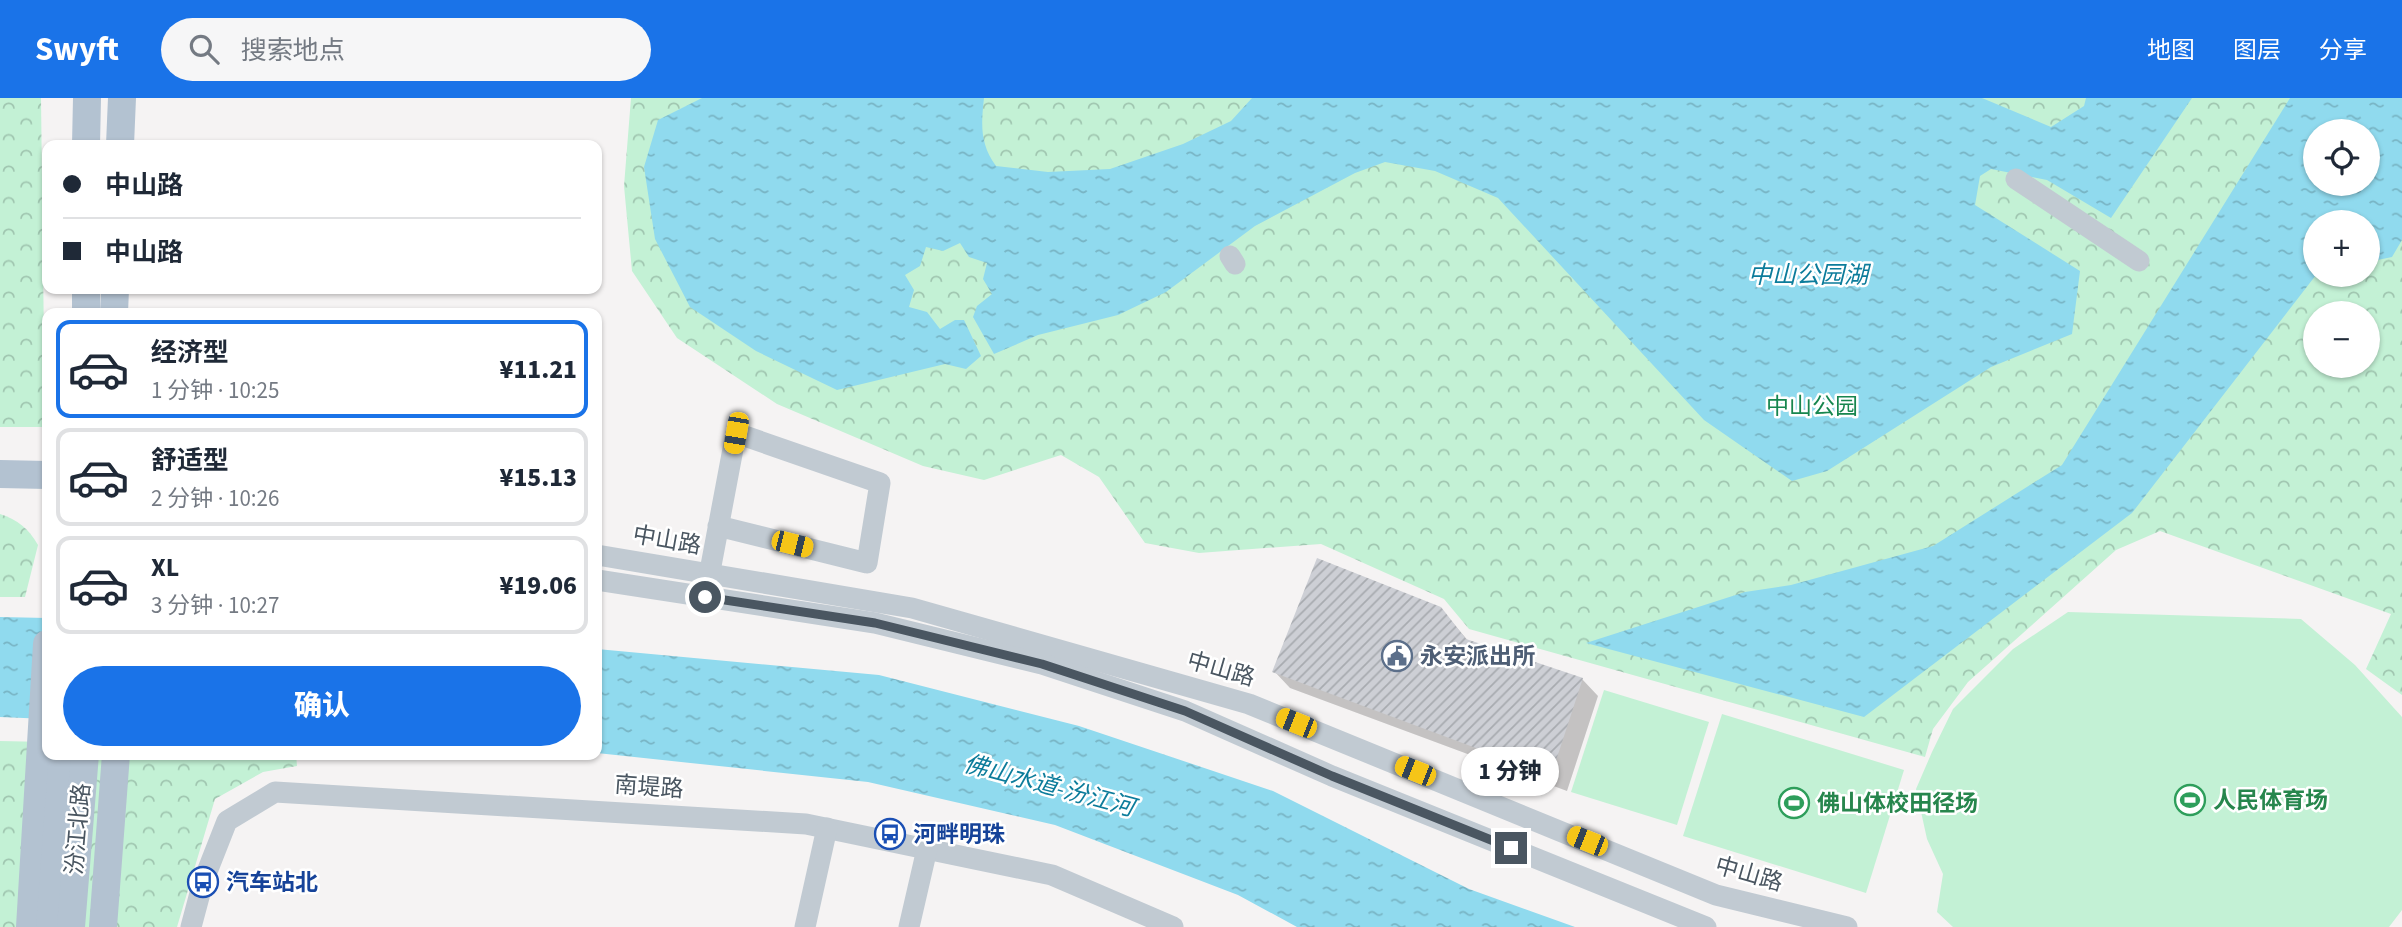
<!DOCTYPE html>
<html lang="zh">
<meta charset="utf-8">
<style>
:root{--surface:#fff;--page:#f6f6f7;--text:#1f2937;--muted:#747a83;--line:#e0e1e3;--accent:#1a73e8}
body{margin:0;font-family:"Source Sans 3","Noto Sans SC",sans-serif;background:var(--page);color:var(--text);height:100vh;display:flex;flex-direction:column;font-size:26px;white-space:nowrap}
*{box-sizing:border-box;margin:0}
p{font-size:23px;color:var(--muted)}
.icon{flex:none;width:38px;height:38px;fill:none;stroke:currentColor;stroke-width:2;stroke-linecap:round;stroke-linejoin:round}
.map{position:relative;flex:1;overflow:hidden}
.details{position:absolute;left:42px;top:210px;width:560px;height:452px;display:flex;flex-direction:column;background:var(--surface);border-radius:14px;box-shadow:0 2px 5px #0004}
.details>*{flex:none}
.top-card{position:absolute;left:42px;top:42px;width:560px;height:154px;border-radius:14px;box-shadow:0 2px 5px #0004;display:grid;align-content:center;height:154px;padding:0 21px;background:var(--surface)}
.tools{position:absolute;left:2303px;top:21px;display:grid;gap:14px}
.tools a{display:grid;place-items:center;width:77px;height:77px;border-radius:50%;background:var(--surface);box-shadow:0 2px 5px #0004;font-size:35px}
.end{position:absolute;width:32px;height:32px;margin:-16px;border:9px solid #4a5661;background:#fff;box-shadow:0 0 0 4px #fff}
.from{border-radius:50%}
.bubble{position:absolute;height:49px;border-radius:24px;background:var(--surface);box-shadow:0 2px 5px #0004;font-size:23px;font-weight:800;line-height:49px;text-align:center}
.car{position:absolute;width:21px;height:42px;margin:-21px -10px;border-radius:9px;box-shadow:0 0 5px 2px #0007;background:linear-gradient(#f5c518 24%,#345 0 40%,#f5c518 0 76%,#345 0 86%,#f5c518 0)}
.top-card b{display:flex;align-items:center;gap:24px;height:66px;font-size:26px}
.top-card b+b{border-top:2px solid var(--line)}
.top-card i{width:18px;height:18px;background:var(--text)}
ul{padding:12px 0 0;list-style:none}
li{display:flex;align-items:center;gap:21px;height:98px;margin:0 14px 10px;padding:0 7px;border:4px solid var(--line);border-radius:14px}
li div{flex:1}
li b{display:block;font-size:26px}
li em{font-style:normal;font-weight:800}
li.on{border-color:var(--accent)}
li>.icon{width:63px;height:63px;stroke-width:1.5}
.cta{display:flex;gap:14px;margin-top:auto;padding:14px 21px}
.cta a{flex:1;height:80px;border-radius:42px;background:var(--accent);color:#fff;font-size:28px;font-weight:800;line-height:80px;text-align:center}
header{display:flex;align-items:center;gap:42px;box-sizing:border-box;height:98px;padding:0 35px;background:var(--accent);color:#fff}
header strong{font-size:33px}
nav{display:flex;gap:38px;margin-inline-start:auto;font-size:24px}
.search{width:490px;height:63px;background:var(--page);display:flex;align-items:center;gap:18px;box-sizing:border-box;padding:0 24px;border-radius:38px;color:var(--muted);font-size:26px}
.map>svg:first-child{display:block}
.grass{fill:#c3f1d5}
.forest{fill:url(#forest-crowns);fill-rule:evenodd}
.water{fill:url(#water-ripples);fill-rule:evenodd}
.shadow{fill:#0003}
.building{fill:url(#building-hatch)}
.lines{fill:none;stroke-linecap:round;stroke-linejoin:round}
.minor{stroke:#c1cad2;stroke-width:21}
.major{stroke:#b3c2d1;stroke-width:28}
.route{stroke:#4a5661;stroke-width:9}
.labels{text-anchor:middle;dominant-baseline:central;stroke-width:5;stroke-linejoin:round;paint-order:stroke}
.park-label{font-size:23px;fill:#17864f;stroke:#fff}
.street-label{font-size:23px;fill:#4a5661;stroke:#fff}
.service-label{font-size:23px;font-weight:bold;fill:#4e5e75;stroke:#fff;text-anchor:start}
.leisure-label{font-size:23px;font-weight:bold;fill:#27864d;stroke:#fff;text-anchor:start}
.transit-label{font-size:23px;font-weight:bold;fill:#164399;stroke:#fff;text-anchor:start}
.water-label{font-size:24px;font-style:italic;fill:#0c7c9b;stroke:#fff}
</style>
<header>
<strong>Swyft</strong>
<div class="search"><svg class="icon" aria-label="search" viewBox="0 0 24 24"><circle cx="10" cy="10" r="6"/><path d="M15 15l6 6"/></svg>搜索地点</div>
<nav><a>地图</a><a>图层</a><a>分享</a></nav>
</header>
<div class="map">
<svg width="2402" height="829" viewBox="0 0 2402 829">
<defs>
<pattern id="forest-crowns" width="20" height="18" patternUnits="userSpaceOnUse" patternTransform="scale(1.75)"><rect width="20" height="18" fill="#c3f1d5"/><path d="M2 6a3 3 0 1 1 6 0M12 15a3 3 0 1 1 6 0" fill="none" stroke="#a0c6b0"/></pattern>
<pattern id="water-ripples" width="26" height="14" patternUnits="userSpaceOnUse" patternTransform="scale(1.75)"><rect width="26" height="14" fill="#90daee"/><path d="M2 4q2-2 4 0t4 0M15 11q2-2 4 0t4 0" fill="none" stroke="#78b4c4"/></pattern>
<pattern id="building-hatch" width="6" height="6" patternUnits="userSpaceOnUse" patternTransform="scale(1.75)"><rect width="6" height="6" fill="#cdcfd5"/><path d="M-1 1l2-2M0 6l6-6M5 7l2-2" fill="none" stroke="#a8abb0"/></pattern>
</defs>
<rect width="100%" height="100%" fill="#f5f3f3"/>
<!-- grass -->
<g class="grass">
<path d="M2068,514L2301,521L2355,567L2402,619V812L2389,829H1953L1937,814L1943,776L1927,741L1916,691L1932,654L1953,611L2013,551Z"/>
<path d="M1604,592L1709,624L1677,727L1571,694Z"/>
<path d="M1722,616L1904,672L1866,795L1683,738Z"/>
</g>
<!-- forest -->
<g class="forest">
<path d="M0,0H41L45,329H0Z"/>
<path d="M631,0H2402V597L2366,571L2391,516L2160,433L2116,452L1968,584L1933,631L1925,659L1469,531L1444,501L1321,446L1199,455L1145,445L1099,379L1061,357L984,382L923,368L777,306L677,240L632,173L624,88ZM2315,33H2368V86H2315ZM2315,124H2368V177H2315ZM2315,215H2368V268H2315Z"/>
<path d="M0,416C18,422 28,430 38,447L25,499H0Z"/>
<path d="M0,643L47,644V656H296L297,668L263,674L215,701L177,829H0Z"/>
</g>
<!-- water -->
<g class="water">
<path d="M702,0H984C981,27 980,46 996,68L1048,74L1110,71L1183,46L1231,23L1252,0H1982L2051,29L2084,8L2086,0H2192L2111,120L2047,82L1991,71L1980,78L1975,107L2080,173L2072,236L1991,269L1827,373L1792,383L1704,322L1498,100L1435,73L1385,64L1355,75L1255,128L1166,194L1118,217L1038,237L994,256L973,219L977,208L992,196L983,181L987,165L969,159L960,145L943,153L926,149L920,168L905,177L914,192L909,209L927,214L940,231L955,222H964L981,258L966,271L945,266L837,292L756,253L690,209L655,141L644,69L658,22Z"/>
<path d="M2290,0H2402V142L2392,159L2368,164V124H2315L2316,177L2132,415L1864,619L1586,545L1745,494L1791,487L1933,448L2062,367ZM2315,33H2368V86H2315Z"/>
<path d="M0,519L47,520V621L0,619Z"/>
<path d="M597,551L879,577L1079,628L1273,693L1469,791L1575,829H1297L1238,797L1055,727L868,684L597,655Z"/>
</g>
<!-- shadow -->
<path class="shadow" d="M1441,511L1470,545L1582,581L1598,598L1567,693L1290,590L1274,573Z"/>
<!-- building -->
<path class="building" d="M1317,460L1441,509L1466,541L1583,580L1551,678L1272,574Z"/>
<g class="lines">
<!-- minor -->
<g class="minor">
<path d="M2016,81L2139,163"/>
<path d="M1230,158L1235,166"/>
<path d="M597,457L912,510L1249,606L1716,797L1847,829"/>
<path d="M597,482L875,525L1042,566L1185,613L1332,678L1706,829"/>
<path d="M707,489L736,335L880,385L867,465L718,428"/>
<path d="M191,829L203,784L227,723L275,694L806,726L1052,777L1173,829"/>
<path d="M805,829L827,730"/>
<path d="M909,829L927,751"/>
</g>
<!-- major -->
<g class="major">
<path d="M86,47L87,0"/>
<path d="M120,47L122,0"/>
<path d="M86,215V191"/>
<path d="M114,215L115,191"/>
<path d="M0,376L47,377"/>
<path d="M30,829L47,546"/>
<path d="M50,829L63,656"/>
<path d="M71,829L85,656"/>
<path d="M103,829L116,656"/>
</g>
</g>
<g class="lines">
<!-- route -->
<path class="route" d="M705,499L875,525L1042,566L1185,613L1332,678L1511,750"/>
</g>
<!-- icons -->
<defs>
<g id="civic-ring" transform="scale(1.575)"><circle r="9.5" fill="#fff" stroke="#5c6f8a" stroke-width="1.5"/><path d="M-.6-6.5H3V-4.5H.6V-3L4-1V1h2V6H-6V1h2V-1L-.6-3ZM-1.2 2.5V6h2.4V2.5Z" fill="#5c6f8a"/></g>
<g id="stadium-ring" transform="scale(1.575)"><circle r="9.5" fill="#fff" stroke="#2e9e5b" stroke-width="1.5"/><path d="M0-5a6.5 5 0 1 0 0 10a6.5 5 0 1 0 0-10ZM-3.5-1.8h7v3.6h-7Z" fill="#2e9e5b"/></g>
<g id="bus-ring" transform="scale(1.575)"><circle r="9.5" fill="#fff" stroke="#1a4fb4" stroke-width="1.5"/><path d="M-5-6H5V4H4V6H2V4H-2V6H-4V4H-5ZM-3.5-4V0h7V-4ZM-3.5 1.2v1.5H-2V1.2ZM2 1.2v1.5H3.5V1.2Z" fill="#1a4fb4"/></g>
</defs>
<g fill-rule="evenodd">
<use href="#civic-ring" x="1397" y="558"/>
<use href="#stadium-ring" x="2190" y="702"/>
<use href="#stadium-ring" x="1794" y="705"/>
<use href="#bus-ring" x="890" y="736"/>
<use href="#bus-ring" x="203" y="784"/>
</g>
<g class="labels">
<!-- park labels -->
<g class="park-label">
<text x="1812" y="308">中山公园</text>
</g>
<!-- street labels -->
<g class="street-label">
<text transform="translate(667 442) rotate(10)">中山路</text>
<text transform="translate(1221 571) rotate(16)">中山路</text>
<text transform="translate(649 689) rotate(4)">南堤路</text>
<text transform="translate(78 731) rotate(-85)">汾江北路</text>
<text transform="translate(1749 776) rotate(16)">中山路</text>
</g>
<!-- service labels -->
<g class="service-label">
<text x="1420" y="558">永安派出所</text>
</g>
<!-- leisure labels -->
<g class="leisure-label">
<text x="2213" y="702">人民体育场</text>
<text x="1817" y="705">佛山体校田径场</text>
</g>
<!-- transit labels -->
<g class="transit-label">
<text x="913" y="736">河畔明珠</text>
<text x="226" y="784">汽车站北</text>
</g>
<!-- water labels -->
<g class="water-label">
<text x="1808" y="177">中山公园湖</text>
<text transform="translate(1049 688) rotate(15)">佛山水道-汾江河</text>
</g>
</g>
</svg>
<div class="tools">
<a><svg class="icon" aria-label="locate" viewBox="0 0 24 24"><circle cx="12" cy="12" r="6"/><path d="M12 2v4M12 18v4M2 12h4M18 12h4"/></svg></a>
<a>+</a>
<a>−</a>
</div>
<i class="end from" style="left:705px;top:499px"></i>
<i class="end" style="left:1511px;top:750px"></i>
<div class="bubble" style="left:1461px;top:649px;width:98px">1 分钟</div>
<i class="car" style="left:736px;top:335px;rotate:190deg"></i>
<i class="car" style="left:792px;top:446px;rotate:104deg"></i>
<i class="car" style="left:1296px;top:625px;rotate:292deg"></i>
<i class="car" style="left:1415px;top:673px;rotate:292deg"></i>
<i class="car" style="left:1587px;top:743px;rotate:292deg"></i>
<div class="top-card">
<b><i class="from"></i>中山路</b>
<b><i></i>中山路</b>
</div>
<section class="details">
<ul>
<li class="on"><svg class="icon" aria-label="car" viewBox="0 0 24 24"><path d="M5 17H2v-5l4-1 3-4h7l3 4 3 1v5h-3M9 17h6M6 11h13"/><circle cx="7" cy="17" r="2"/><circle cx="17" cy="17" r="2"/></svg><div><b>经济型</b><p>1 分钟 · 10:25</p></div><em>¥11.21</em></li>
<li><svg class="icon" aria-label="car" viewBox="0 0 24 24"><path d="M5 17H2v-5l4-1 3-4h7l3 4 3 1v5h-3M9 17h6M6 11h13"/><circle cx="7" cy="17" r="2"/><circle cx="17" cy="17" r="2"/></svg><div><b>舒适型</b><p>2 分钟 · 10:26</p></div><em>¥15.13</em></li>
<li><svg class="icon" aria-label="car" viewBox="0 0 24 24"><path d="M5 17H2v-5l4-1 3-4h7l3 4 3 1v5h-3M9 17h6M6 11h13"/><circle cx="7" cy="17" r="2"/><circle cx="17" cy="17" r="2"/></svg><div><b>XL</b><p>3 分钟 · 10:27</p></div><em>¥19.06</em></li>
</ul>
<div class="cta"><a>确认</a></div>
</section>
</div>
